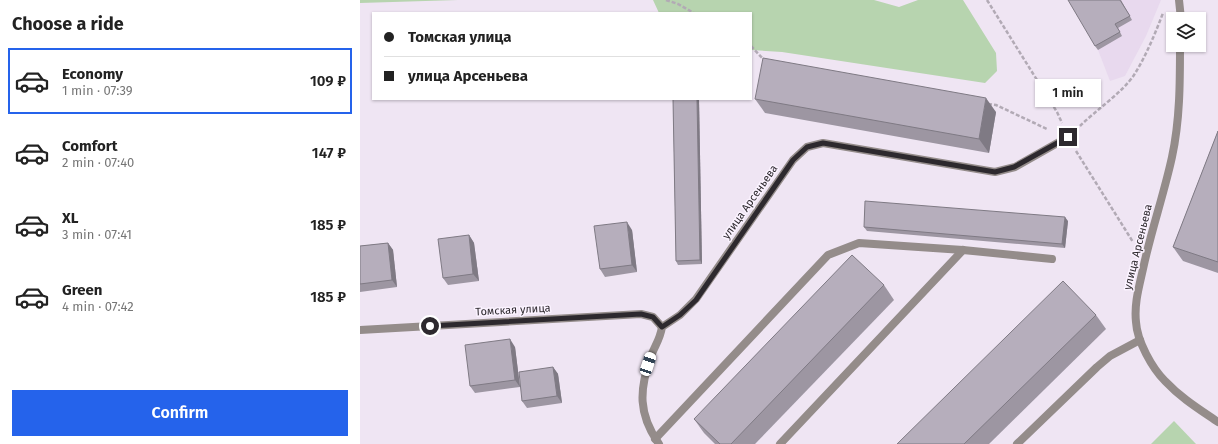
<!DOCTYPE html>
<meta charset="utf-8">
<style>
:root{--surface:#fff;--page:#f2f2f2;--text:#222;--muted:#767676;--line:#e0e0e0;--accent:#2563eb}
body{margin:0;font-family:"Fira Sans",sans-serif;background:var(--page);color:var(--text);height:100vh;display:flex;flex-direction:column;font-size:15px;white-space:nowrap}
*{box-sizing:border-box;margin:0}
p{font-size:13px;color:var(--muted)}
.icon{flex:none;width:22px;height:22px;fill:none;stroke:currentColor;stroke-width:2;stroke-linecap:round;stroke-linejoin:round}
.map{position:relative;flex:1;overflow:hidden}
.panel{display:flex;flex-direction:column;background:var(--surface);width:360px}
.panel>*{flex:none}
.hud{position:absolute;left:12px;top:12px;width:380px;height:88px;border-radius:0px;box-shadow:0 1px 3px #0004;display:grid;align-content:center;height:88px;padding:0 12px;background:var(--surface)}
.controls{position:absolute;left:806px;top:12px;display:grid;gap:8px}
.controls a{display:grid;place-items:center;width:40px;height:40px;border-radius:0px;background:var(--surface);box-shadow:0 1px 3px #0004;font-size:20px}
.end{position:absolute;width:18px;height:18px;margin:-9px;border:5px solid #2d292e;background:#fff;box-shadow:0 0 0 2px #fff}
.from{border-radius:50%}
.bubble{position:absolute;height:28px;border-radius:0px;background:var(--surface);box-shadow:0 1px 3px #0004;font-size:13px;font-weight:600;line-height:28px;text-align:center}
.car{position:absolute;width:12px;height:24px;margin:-12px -6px;border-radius:5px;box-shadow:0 0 3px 1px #0007;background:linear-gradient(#fff 24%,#345 0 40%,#fff 0 76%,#345 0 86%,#fff 0)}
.hud b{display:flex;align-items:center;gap:14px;height:38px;font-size:15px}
.hud b+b{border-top:1px solid var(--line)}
.hud i{width:10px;height:10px;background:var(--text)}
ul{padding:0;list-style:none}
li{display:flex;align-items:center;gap:12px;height:66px;margin:0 8px 6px;padding:0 4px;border:2px solid transparent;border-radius:0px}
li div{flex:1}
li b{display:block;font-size:15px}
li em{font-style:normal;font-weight:600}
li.selected{border-color:var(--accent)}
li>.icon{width:36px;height:36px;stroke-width:1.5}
h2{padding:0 12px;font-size:18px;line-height:48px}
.cta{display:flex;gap:8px;margin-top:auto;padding:8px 12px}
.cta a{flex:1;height:46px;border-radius:0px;background:var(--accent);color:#fff;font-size:16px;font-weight:600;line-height:46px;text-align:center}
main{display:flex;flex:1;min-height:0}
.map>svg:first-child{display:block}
.built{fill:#e8d9ee}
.green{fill:#b7d4af}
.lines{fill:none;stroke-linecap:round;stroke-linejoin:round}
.path{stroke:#b2aab5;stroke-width:2.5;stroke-dasharray:4 2;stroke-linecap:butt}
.service{stroke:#948c8a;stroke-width:8}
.minor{stroke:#948c8a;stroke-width:8}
.wall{fill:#9d96a2}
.shaded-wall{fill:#7f7a84}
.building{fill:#b6aebc;stroke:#7f7a84}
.route{stroke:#2d292e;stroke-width:5}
.labels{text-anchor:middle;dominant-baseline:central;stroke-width:3;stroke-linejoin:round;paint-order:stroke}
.street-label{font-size:11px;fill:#2d292e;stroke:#fbf3ff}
</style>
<main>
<section class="panel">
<h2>Choose a ride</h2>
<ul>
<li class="selected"><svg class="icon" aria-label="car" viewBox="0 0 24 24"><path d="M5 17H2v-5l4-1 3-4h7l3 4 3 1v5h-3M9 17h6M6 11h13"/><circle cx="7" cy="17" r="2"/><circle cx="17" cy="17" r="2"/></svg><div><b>Economy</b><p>1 min · 07:39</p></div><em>109 ₽</em></li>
<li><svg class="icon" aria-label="car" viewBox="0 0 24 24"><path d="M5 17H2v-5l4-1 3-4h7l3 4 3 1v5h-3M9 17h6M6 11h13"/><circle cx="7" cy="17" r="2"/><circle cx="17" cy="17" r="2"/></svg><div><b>Comfort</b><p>2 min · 07:40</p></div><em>147 ₽</em></li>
<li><svg class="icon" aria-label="car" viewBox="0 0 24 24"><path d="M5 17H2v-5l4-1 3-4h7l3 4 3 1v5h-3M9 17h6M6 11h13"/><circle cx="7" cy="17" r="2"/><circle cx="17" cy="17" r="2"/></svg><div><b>XL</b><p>3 min · 07:41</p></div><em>185 ₽</em></li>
<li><svg class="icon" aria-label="car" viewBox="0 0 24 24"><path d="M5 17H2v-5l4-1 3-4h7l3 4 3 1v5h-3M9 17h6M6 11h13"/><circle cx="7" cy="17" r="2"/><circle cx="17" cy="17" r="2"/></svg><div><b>Green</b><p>4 min · 07:42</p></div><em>185 ₽</em></li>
</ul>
<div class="cta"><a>Confirm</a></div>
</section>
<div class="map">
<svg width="858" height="444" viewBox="0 0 858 444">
<rect width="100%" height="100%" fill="#efe5f3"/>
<!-- built -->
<path class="built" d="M709,0H801L786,36L765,76L750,81L738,50Z"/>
<!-- green -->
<g class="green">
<path d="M0,0H98L0,3Z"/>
<path d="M287,0H514L539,7L558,0H603L636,53L637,71L625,83L422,52L391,50V13H299L293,0Z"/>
<path d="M814,421L836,444H791Z"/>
</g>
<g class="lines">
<!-- path -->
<g class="path">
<path d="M306,0L318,4L334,13"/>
<path d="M627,0L697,112L702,123"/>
<path d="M391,46L404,60"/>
<path d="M628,104L636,105L687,129"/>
<path d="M720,126C736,110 762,93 774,75C786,56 795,34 803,13"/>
<path d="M716,151L773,242"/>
</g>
<!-- service -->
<g class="service">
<path d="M295,439L468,255L499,243L603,250L692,259"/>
<path d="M420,444L603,250"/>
<path d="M657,444L737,367L750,356L780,340"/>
</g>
<!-- minor -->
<g class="minor">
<path d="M819,0L821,19"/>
<path d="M820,45C820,82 820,120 812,157C804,194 791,231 783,269C779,287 774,304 776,322C777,341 792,368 805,381C821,398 839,409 858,422"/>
<path d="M0,330L281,314L293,317L302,327"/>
<path d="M299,444C278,414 279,390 291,356C295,345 300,340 302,327L320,315L336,299L433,160L447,147L463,143L635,172L655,167L708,137"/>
</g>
</g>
<!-- wall -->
<g class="wall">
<path d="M761,0L772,20L758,28L762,36L738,50L735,46Z"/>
<path d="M313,99H339L342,264L318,265L316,261Z"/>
<path d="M395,99L636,112L629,153L405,113Z"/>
<path d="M858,131V273L823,261L813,247Z"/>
<path d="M708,221L705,248L507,231L504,227Z"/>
<path d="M272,230L277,272L245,277L240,269Z"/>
<path d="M109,235L114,243L119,281L88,285L83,278Z"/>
<path d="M28,243L33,250L37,287L0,292V246Z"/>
<path d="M524,285L534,300L395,444H355L344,433L334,419Z"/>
<path d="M736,315L746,329L629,444H537Z"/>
<path d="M155,347L160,387L115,393L110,386Z"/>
<path d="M193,367L198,374L202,403L167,408L162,401Z"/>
</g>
<!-- shaded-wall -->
<g class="shaded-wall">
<path d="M626,98L636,112L629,153L619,139Z"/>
<path d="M337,99H339L342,264L340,260Z"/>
<path d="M705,217L708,221L705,248L702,244Z"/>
<path d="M267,222L272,230L277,272L272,265Z"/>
<path d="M109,235L114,243L119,281L113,274Z"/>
<path d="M28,243L33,250L37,287L32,280Z"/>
<path d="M150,339L155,347L160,387L155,380Z"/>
<path d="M193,367L198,374L202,403L197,396Z"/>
</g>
<!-- building -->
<g class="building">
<path d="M708,0H760L770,16L755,24L760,32L735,46Z"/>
<path d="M403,58L626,98L619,139L395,99Z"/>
<path d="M313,99H337L340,260L316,261Z"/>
<path d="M858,131V262L813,247Z"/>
<path d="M505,201L705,217L702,244L504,227Z"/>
<path d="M267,222L272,265L240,269L234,226Z"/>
<path d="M109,235L113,274L83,278L78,239Z"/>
<path d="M28,243L32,280L0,284V246Z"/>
<path d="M492,255L524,285L371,444H360L334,419Z"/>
<path d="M703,281L736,315L604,444H537Z"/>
<path d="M150,339L155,380L110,386L105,345Z"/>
<path d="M193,367L197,396L162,401L159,372Z"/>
</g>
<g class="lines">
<!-- route -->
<path class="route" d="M70,326L281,314L293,317L302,327L320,315L336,300L433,160L447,147L463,143L635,172L654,167L708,137"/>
</g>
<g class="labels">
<!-- street labels -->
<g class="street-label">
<text transform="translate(390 202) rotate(-55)">улица Арсеньева</text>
<text transform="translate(778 247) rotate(-76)">улица Арсеньева</text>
<text transform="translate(153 310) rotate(-3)">Томская улица</text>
</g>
</g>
</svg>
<div class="controls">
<a><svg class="icon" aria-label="layers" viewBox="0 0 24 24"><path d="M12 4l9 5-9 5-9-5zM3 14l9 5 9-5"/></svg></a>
</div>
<i class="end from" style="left:70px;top:326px"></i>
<i class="end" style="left:708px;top:137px"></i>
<div class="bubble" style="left:675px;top:79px;width:66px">1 min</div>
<i class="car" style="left:288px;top:364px;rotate:18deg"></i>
<div class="hud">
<b><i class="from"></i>Томская улица</b>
<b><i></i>улица Арсеньева</b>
</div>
</div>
</main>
